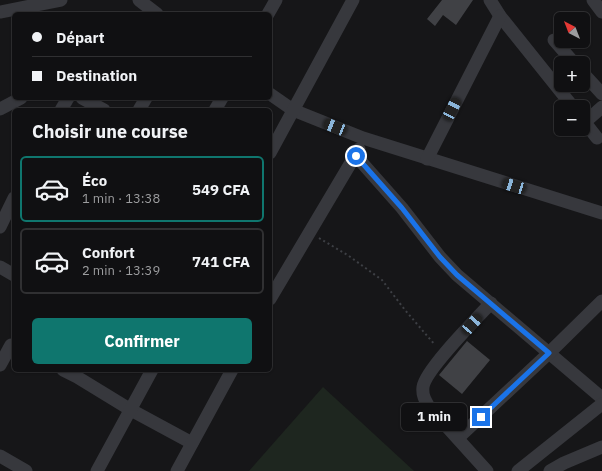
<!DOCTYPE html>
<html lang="fr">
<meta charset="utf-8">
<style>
:root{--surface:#101012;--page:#19191b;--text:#f1f3f6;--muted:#9c9d9f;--line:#303032;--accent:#0f766e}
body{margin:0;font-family:"IBM Plex Sans",sans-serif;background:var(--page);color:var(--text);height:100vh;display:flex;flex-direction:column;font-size:15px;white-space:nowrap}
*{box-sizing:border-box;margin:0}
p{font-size:13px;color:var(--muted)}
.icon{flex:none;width:22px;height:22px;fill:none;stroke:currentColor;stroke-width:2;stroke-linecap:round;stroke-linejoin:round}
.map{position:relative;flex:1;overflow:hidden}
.sheet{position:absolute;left:12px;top:108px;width:260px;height:264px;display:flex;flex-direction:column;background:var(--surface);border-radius:6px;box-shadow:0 1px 3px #0004,0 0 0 1px var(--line)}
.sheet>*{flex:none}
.guide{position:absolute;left:12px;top:12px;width:260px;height:88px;border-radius:6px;box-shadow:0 1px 3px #0004,0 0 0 1px var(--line);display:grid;align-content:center;height:88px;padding:0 20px;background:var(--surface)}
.needle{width:26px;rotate:318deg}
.buttons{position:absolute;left:554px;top:12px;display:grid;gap:8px}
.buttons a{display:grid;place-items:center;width:36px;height:36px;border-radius:6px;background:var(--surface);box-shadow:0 1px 3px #0004,0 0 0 1px var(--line);font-size:20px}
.end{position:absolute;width:18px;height:18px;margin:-9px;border:5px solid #1a73e8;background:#fff;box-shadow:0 0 0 2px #fff}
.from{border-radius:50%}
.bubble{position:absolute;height:28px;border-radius:6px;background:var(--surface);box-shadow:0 1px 3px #0004,0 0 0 1px var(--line);font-size:13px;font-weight:800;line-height:28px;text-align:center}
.car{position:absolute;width:12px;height:24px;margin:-12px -6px;border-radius:5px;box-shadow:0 0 3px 1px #0007;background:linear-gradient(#222 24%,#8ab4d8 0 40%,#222 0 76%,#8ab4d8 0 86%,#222 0)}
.guide b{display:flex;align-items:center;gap:14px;height:38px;font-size:15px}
.guide b+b{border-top:1px solid var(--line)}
.guide i{width:10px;height:10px;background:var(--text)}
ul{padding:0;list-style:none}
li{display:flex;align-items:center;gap:12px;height:66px;margin:0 8px 6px;padding:0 12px;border:2px solid var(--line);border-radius:6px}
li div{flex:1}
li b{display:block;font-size:15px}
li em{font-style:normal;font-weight:800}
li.current{border-color:var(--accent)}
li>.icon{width:36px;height:36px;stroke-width:1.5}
h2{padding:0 20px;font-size:18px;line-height:48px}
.primary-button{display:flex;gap:8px;margin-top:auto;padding:8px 20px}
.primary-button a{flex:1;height:46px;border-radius:6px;background:var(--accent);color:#fff;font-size:16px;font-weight:800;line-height:46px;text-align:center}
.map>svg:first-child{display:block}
.green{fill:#1e261f}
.building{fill:#404145}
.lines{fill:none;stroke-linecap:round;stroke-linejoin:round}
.path{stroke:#3d3f44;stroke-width:2;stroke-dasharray:2 3;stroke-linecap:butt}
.minor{stroke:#37383d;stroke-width:13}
.route{stroke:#1a73e8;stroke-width:5}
</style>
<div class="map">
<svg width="602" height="471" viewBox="0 0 602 471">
<rect width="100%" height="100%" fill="#161618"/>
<!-- green -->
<path class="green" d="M323,387L414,471H249Z"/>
<!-- building -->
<g class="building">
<path d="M442,0H473L456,25L443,15L435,26L427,19Z"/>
<path d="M467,341L490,360L462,394L439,375Z"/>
</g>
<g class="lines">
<!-- path -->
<path class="path" d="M319,238L349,256L382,280L405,310L435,345"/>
<!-- minor -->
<g class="minor">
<path d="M139,0L157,14"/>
<path d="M490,0L500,16L573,107"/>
<path d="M593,0L602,12"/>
<path d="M0,12L61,0"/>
<path d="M268,14L276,0"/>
<path d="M554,40L574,63"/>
<path d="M583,73L602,94"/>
<path d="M270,94L293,110L363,138L602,213"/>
<path d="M82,98L104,110"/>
<path d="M0,109L21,98"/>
<path d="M61,110L68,98"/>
<path d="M139,110L146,98"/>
<path d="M215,110L222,98"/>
<path d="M583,120L597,138"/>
<path d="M585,122L602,107"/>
<path d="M270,153L353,0"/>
<path d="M356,156L402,208L440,257L457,275L602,398"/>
<path d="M427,159L500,16"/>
<path d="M0,227L14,198"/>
<path d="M0,267L14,275"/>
<path d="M270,299L359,149"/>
<path d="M0,365L11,345"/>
<path d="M63,370L77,377L131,410L192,443"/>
<path d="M458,438L549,353L602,301"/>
<path d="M0,456L26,471"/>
<path d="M97,471L152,370"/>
<path d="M177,471L232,370"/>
<path d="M487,471L429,407C425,400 422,395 423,387C425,370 477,318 491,303"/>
<path d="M518,471L602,404"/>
<path d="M550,471L564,463L602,447"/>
</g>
</g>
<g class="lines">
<!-- route -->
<path class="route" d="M356,156L402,208L440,257L457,275L549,353L481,417"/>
</g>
</svg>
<div class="buttons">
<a><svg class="needle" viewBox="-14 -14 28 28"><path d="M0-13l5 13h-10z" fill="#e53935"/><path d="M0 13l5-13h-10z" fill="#9c9d9f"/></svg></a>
<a>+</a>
<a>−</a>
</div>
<i class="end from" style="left:356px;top:156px"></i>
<i class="end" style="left:481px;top:417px"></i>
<div class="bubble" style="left:401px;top:403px;width:66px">1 min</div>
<i class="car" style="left:452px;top:109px;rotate:27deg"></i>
<i class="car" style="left:335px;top:127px;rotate:292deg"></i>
<i class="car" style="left:514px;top:186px;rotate:287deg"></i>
<i class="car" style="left:472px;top:324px;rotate:42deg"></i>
<div class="guide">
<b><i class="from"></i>Départ</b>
<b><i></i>Destination</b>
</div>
<section class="sheet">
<h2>Choisir une course</h2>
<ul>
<li class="current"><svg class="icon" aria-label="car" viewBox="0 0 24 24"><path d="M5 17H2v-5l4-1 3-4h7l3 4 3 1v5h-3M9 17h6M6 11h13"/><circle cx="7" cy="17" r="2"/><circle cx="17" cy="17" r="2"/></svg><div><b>Éco</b><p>1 min · 13:38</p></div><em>549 CFA</em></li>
<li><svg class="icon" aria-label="car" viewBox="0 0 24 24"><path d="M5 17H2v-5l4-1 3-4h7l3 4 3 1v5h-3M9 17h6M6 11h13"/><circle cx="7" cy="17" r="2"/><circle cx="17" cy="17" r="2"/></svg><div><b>Confort</b><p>2 min · 13:39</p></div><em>741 CFA</em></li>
</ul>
<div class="primary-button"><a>Confirmer</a></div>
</section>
</div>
